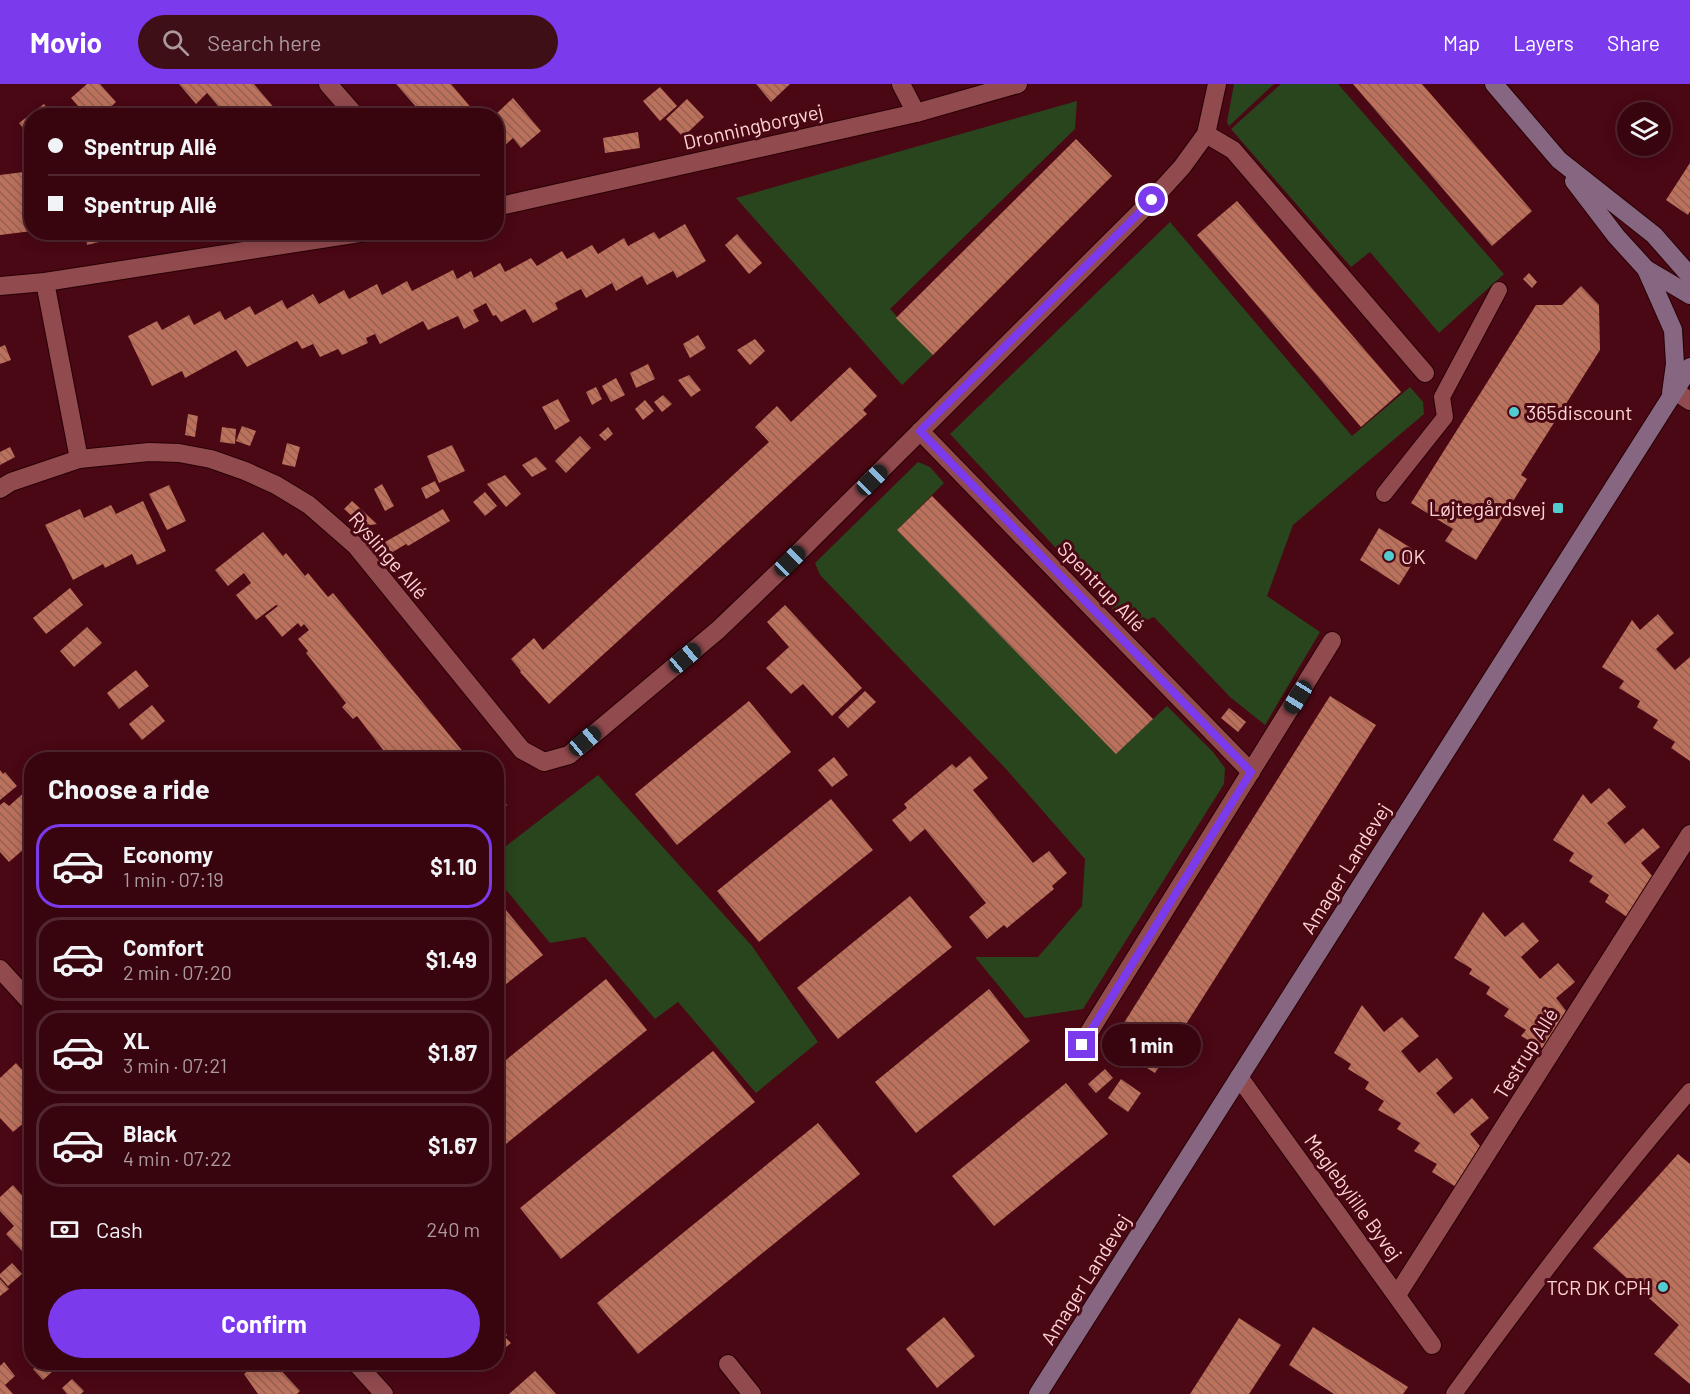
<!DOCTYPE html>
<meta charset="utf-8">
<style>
:root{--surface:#38050f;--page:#3f0f18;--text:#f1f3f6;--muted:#ab999e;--line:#52262f;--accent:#7c3aed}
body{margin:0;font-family:Barlow,sans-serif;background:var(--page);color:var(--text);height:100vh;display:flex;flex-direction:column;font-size:22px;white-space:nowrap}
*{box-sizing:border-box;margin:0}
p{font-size:20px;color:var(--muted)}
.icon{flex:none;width:33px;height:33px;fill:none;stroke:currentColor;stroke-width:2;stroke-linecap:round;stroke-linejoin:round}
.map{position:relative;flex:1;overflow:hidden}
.sheet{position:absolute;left:24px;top:668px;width:480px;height:618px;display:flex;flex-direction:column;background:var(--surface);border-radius:24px;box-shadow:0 3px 15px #0003,0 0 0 2px var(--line)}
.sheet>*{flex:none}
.guide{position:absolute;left:24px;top:24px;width:480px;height:132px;border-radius:24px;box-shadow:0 3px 15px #0003,0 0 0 2px var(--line);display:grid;align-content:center;height:132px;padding:0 24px;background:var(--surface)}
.tools{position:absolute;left:1617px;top:18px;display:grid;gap:12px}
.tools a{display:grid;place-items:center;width:54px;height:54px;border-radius:50%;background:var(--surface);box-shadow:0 3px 15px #0003,0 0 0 2px var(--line);font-size:30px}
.end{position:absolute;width:27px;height:27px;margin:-14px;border:8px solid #7c3aed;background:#fff;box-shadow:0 0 0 3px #fff}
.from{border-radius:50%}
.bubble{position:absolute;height:42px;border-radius:21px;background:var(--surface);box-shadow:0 3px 15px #0003,0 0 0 2px var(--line);font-size:20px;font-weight:700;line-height:42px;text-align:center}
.car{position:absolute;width:18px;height:36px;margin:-18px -9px;border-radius:8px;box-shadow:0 0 4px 2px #0007;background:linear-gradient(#222 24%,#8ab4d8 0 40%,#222 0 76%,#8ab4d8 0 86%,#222 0)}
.guide b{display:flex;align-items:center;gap:21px;height:57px;font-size:22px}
.guide b+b{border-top:2px solid var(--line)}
.guide i{width:15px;height:15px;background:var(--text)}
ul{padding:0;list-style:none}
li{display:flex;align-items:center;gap:18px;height:84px;margin:0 12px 9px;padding:0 12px;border:3px solid var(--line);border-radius:24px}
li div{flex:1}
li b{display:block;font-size:22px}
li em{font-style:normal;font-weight:700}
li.on{border-color:var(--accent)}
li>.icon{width:54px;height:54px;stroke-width:1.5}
h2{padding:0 24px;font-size:27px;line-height:72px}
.pay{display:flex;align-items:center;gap:15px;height:66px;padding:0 24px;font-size:22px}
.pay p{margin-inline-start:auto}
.cta{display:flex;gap:12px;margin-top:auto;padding:12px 24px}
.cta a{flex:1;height:69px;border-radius:36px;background:var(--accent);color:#fff;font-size:24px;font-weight:700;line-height:69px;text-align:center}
header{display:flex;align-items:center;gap:36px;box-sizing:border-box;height:84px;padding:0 30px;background:var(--accent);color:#fff}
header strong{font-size:28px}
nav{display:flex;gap:33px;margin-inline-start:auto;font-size:21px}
.search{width:420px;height:54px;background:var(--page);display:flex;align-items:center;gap:15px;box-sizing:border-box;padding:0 21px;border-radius:33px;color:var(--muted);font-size:22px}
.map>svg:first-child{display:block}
.green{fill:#29451d}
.building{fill:url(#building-back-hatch)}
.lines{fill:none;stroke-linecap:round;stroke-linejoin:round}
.lane-casing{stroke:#270004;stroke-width:18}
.street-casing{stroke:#270004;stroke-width:20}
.secondary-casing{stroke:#270004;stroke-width:20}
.lane{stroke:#914a4e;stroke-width:16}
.street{stroke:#914a4e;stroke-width:18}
.secondary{stroke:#866680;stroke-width:18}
.route{stroke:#7c3aed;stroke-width:8}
.poi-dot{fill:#52cdcf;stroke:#4a0714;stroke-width:2}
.labels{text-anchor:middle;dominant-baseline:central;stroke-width:6;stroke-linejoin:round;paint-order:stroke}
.street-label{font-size:20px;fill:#fdd3d3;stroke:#4a0714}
.poi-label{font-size:20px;fill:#fdd3d3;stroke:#4a0714;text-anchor:start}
</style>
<header>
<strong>Movio</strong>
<div class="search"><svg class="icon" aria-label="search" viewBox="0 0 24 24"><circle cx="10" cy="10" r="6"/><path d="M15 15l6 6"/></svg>Search here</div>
<nav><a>Map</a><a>Layers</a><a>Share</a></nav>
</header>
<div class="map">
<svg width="1690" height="1310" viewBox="0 0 1690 1310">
<defs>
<pattern id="building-back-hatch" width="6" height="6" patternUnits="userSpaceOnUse" patternTransform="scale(1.5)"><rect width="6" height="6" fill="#bc715c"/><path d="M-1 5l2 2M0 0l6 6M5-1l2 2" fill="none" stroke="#956052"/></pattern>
</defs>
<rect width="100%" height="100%" fill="#4a0714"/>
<!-- green -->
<g class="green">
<path d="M1234,0H1274L1229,42L1227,38Z"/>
<path d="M1281,0H1338L1504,190L1439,249L1370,168L1351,183L1231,45Z"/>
<path d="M1077,17L1075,45L890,225L933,271L902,301L736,114Z"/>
<path d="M1170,138L1352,352L1410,303L1423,318L1424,330L1293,441L1267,512L1320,548L1265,641L1230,613L1154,533L1129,543L950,350Z"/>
<path d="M918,378L930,383L944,399L897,446L1116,669L1167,622L1213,668L1225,684L1224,700L1083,925L1025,934L975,873H1038L1082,822L1085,775L1006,685L820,491L815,479Z"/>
<path d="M598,691L752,862L818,958L756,1009L678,918L655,935L585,853L550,859L497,795V769Z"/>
</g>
<!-- building -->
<g class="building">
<path d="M87,0H100L116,18L101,32H87L71,14Z"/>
<path d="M179,0H254L281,32H223L225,30L207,9L196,20Z"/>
<path d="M396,0H451L478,32H424Z"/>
<path d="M756,0H790L771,18Z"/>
<path d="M1353,0H1422L1532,127L1492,162Z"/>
<path d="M660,3L677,22L660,37L643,17Z"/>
<path d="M513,14L541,47L521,64L513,54L496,69V32H494Z"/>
<path d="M687,15L704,33L683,53L666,35Z"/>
<path d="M44,20L53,32H32V55L19,39Z"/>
<path d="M396,22L403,32H387L386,30Z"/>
<path d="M638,48L640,64L605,69L603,54Z"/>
<path d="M1076,55L1112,92L933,271L896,234Z"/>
<path d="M1690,79V127L1688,131L1666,116Z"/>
<path d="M32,87V147L0,151V91Z"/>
<path d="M1237,117L1401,308L1361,343L1197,151Z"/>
<path d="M685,140L706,177L677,194L673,187L647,201L642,192L616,207L612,199L586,214L581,205L555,219L558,225L533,239L525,225L501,238L496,231L493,232L486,219L473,226L479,237L464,245L458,232L428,246L423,237L380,260L375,250L366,254L368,259L342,271L338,265L320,273L313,260L302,265L297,257L247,283L236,266L185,294L182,287L152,302L128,252L157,237L162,246L189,231L194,241L220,227L225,236L250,222L255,231L282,216L287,225L313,210L319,220L344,206L349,215L377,200L382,211L407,197L412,207L453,186L457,195L471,187L474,194L500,179L505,188L531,174L537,182L562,167L567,175L592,161L598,170L624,154L628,162L654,148L659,155Z"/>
<path d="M85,148H102L103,157L87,161Z"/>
<path d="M737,150L762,179L749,190L725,161Z"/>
<path d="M1529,189L1537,198L1532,204L1523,195Z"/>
<path d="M1581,202L1599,221L1600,266L1521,391L1527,395L1476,476L1445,457L1453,445L1411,419L1536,221H1562Z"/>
<path d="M698,251L706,264L690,274L683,260Z"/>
<path d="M755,255L765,267L750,281L737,266Z"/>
<path d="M5,261L11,276L0,280V263Z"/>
<path d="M648,280L655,295L636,304L630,289Z"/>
<path d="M850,283L877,312L863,326L867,330L549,620L520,588L521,587L511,575L534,554L543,566L769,358L755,343L777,322L791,338Z"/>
<path d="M689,291L701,306L691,313L678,296Z"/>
<path d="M616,294L625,311L611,318L602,302Z"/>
<path d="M596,303L602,315L592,321L586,308Z"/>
<path d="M663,311L672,320L662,328L654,318Z"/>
<path d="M558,315L570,337L555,346L542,323Z"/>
<path d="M645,316L654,327L643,336L635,325Z"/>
<path d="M188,330L198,332L195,353L185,351Z"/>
<path d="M242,342L256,347L250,362L236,357Z"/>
<path d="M222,343L236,345L235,360L220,358Z"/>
<path d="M608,343L613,350L605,357L599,351Z"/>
<path d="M580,352L591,364L566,389L555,377Z"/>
<path d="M287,359L300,363L295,383L282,380Z"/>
<path d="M452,361L465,387L439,399L427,372Z"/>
<path d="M10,363L15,373L0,381V368Z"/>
<path d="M536,373L547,385L532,393L522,381Z"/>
<path d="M505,391L521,410L506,423L487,400Z"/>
<path d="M435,397L440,407L426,415L421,404Z"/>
<path d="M382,400L394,422L385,427L374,405Z"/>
<path d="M169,401L186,437L167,446L149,410Z"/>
<path d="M485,408L497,422L485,432L473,418Z"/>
<path d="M932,412L1153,635L1116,670L897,446Z"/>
<path d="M143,417L166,467L137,481L132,470L105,484L103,480L73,496L45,441L80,425L84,434L111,421L116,430Z"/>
<path d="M352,417L377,440L363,442L344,425Z"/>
<path d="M443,425L450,437L408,462L406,460L391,469L385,458Z"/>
<path d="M1379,444L1419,469L1399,501L1360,476Z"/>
<path d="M263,448L283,472L286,469L305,492L308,489L328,513L333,509L469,675H390L357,632L353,635L342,623L346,619L306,569L308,567L298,555L309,546L304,540L301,543L298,539L282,553L265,532L278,522L276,521L256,536L236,511L251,499L244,489L228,502L215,486Z"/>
<path d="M70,504L83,521L46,550L33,534Z"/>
<path d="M785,521L862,604L832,632L803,600L791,610L766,584L789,563L767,538Z"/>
<path d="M1658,530L1674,549L1656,565L1675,586L1690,573V677L1671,664L1675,658L1653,644L1658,636L1637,623L1640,617L1619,604L1624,597L1602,583L1632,536L1640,546Z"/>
<path d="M87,543L102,559L74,583L60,567Z"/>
<path d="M136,586L149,602L119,625L107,609Z"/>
<path d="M865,607L876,618L848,644L838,633Z"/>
<path d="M1330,612L1376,641L1155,989L1110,961Z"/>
<path d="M749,617L791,668L677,761L635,710Z"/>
<path d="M152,621L165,637L142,656L129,640Z"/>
<path d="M1229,624L1246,638L1238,648L1221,634Z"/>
<path d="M970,672L988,694L973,706L1033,779L1049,767L1067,789L1052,802L1054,805L1007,844L1004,841L987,855L969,833L986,819L925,745L910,758L892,736L907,724L904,720L952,680L956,684Z"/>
<path d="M834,673L848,691L832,703L818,686Z"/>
<path d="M0,686L3,690L5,688L17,702L0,716Z"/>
<path d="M1609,704L1626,723L1607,739L1625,760L1643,744L1660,763L1641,779L1653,793L1627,833L1605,818L1609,811L1589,798L1593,792L1569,777L1574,769L1553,756L1583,710L1591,720Z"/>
<path d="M27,706L32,711V758L9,778L0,768V721L4,718L9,722Z"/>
<path d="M496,708L507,721L496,729Z"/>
<path d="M831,715L873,766L759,858L717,807Z"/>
<path d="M910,812L952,863L838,955L797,904Z"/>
<path d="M501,820L543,871L496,908V824Z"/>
<path d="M1483,828L1505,853L1523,838L1539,857L1521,873L1540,895L1558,879L1575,898L1556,914L1567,928L1544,965L1521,952L1526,946L1504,932L1509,925L1486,910L1490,903L1469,890L1472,885L1454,874Z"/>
<path d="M606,895L647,946L496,1068V984Z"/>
<path d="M989,905L1030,957L916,1049L875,998Z"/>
<path d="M1362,921L1384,948L1402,933L1419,952L1401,967L1419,989L1437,974L1453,994L1436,1009L1454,1030L1472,1014L1489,1034L1470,1050L1480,1062L1456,1103L1432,1088L1437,1080L1414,1067L1420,1059L1397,1045L1401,1039L1378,1026L1384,1017L1365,1005L1369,998L1348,985L1351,980L1334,969Z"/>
<path d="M713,967L755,1018L561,1175L520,1124Z"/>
<path d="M16,979L32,997V1032L13,1048L0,1034V994Z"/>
<path d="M1105,985L1113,994L1096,1009L1088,1000Z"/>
<path d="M1121,995L1141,1009L1128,1028L1108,1014Z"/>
<path d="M1066,999L1108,1050L994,1142L952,1092Z"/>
<path d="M818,1039L860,1090L638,1270L597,1219Z"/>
<path d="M1678,1070L1690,1080V1300L1654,1270L1679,1241L1593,1164Z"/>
<path d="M13,1101L27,1117L32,1113V1160L23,1168L6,1150L14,1142L0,1127V1113Z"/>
<path d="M12,1179L22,1190L8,1202L0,1193V1190Z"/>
<path d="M0,1195L9,1205L0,1212Z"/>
<path d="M944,1233L975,1272L937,1304L906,1265Z"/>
<path d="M1239,1234L1281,1261L1249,1310H1190Z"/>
<path d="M496,1239L507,1251L505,1253L511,1259L496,1272Z"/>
<path d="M1313,1243L1408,1303L1403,1310H1334L1289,1281Z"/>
<path d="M4,1278L15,1292L5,1301L13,1310H0V1282Z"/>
<path d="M41,1278H46L54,1286L43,1296L33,1285Z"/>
<path d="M461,1278H477L468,1286Z"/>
<path d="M256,1279L265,1288L274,1279L300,1307L297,1310H258L244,1290Z"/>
<path d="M535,1287L556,1310H509Z"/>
<path d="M72,1295L84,1307L81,1310H67L62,1304Z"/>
</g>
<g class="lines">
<!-- lane casing -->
<g class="lane-casing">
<g id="lane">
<path d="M1384,410L1445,333L1442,313L1499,206"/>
<path d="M1454,1310C1529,1206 1607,1104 1690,1007"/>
</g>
</g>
<!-- street casing -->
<g class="street-casing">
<g id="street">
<path d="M328,0L356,32"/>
<path d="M901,0L916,29"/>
<path d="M1206,50L1233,66L1425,289"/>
<path d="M496,123L916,29L1018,0"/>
<path d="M45,198L79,375"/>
<path d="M0,202L45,198L366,148"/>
<path d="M1675,307L1690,317"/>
<path d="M920,347L1251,688"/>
<path d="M0,405L11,398L79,375L149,368L179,369L211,375L245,387L276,401L309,421L356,462L522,666L544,678L569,671L718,546L790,477L1152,116L1182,83L1206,50L1217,0"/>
<path d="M0,885L32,920"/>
<path d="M1078,966L1332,557"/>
<path d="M1239,993L1432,1261"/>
<path d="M1397,1211L1690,750"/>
<path d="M355,1278L384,1310"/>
<path d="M728,1280L752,1310"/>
</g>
</g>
<!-- secondary casing -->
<g class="secondary-casing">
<g id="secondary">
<path d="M1494,0L1559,76L1654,151L1690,192"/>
<path d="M1574,97L1616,152L1646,185L1690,211"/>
<path d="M1646,185L1673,246L1675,280L1671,309"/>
<path d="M1038,1310L1690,283"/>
</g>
</g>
<!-- lane -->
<use href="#lane" class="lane"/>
<!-- street -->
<use href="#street" class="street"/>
<!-- secondary -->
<use href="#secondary" class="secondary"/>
</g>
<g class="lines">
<!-- route -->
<path class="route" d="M1082,961L1251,688L920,347L1152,116"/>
</g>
<!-- markers -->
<g class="poi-dot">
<circle cx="1514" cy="328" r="6"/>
<rect x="1552" y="418" width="12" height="12" rx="3"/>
<circle cx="1389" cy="472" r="6"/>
<circle cx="1663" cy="1203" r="6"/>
</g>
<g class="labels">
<!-- street labels -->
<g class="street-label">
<text transform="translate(753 42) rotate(-13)">Dronningborgvej</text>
<text transform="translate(389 471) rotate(49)">Ryslinge Allé</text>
<text transform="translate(1102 502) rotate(46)">Spentrup Allé</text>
<text transform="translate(1345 784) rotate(-58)">Amager Landevej</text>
<text transform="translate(1525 969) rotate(-58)">Testrup Allé</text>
<text transform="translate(1354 1113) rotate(54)">Maglebylille Byvej</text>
<text transform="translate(1085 1195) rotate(-58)">Amager Landevej</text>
</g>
<!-- poi labels -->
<g class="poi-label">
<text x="1526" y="328">365discount</text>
<text x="1546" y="424" text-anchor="end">Løjtegårdsvej</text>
<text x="1401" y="472">OK</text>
<text x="1651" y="1203" text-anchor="end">TCR DK CPH</text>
</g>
</g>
</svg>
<div class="tools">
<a><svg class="icon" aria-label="layers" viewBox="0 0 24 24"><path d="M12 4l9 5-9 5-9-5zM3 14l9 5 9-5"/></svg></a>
</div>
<i class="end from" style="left:1152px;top:116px"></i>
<i class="end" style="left:1082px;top:961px"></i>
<div class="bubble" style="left:1102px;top:940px;width:99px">1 min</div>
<i class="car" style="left:872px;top:396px;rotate:45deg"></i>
<i class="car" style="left:790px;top:477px;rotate:45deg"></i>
<i class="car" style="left:685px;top:574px;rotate:50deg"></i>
<i class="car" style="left:1298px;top:613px;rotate:212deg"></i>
<i class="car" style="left:585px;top:657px;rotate:50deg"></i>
<div class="guide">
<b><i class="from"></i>Spentrup Allé</b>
<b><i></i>Spentrup Allé</b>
</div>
<section class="sheet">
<h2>Choose a ride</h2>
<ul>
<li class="on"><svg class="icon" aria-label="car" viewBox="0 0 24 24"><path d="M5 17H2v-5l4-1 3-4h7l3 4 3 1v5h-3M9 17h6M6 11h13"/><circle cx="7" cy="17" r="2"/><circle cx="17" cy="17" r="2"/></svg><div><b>Economy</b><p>1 min · 07:19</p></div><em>$1.10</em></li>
<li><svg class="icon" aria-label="car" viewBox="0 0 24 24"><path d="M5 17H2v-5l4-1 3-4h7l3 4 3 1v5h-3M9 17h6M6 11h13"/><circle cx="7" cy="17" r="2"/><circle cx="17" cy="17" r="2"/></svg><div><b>Comfort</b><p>2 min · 07:20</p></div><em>$1.49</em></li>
<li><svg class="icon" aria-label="car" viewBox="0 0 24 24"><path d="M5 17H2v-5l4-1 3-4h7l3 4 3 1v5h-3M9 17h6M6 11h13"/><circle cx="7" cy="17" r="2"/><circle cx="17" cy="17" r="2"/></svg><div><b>XL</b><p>3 min · 07:21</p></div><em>$1.87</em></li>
<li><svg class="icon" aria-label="car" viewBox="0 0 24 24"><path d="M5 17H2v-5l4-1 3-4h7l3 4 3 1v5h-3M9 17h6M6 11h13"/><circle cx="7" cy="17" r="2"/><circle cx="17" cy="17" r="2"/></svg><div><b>Black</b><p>4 min · 07:22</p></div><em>$1.67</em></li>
</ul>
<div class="pay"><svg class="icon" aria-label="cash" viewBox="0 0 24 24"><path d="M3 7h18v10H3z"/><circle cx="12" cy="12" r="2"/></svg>Cash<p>240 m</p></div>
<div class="cta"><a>Confirm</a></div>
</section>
</div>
